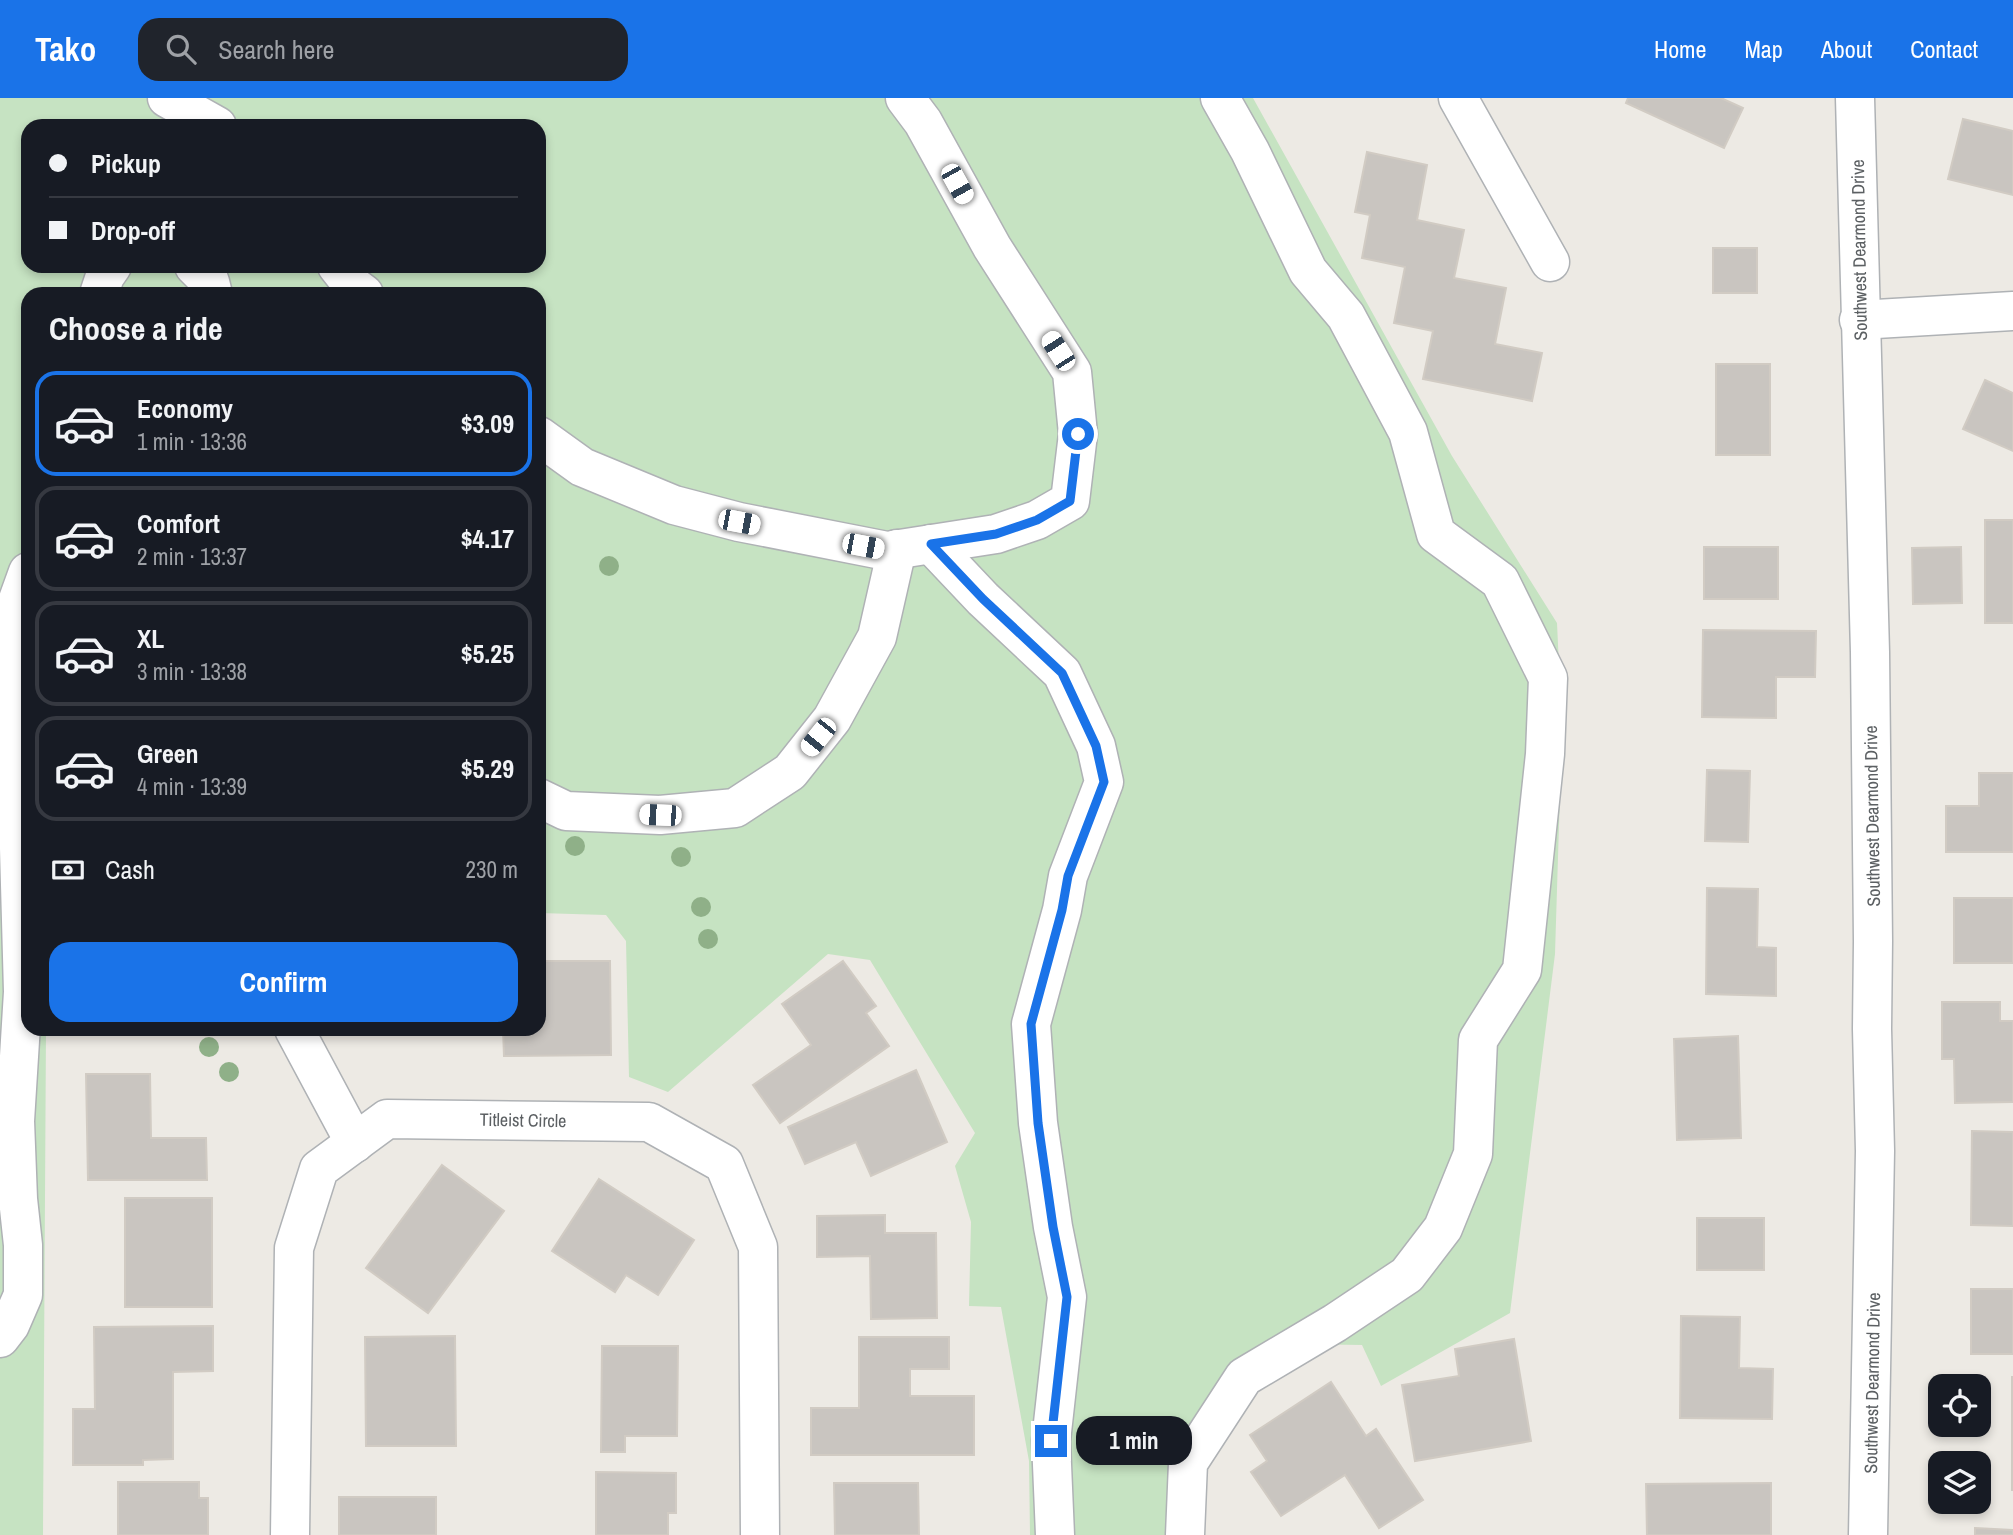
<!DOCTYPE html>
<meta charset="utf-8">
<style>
:root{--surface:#171b24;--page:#20242c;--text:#f1f3f6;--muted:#9ea1a6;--line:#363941;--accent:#1a73e8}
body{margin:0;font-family:"Archivo Narrow",sans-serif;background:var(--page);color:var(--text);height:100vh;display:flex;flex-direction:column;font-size:26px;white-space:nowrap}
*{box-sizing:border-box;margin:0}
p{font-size:23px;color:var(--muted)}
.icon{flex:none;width:38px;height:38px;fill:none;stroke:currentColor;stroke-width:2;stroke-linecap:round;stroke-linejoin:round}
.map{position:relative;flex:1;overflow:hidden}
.sheet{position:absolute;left:21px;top:189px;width:525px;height:749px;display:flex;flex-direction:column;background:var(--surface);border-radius:21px;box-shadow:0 4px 10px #0003}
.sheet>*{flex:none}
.top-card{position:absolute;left:21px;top:21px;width:525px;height:154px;border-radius:21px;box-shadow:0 4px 10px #0003;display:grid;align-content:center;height:154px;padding:0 28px;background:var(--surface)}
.fabs{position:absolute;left:1928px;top:1276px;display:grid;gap:14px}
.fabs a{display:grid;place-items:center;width:63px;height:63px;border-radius:14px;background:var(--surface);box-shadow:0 4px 10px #0003;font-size:35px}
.end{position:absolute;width:32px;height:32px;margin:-16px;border:9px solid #1a73e8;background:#fff;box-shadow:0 0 0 4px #fff}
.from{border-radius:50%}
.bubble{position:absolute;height:49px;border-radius:21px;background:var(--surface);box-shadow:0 4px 10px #0003;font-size:23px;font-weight:800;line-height:49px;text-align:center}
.car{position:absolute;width:21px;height:42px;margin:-21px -10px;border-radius:9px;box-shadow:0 0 5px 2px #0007;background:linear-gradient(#fff 24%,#345 0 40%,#fff 0 76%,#345 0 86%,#fff 0)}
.top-card b{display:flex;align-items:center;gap:24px;height:66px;font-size:26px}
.top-card b+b{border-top:2px solid var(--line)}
.top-card i{width:18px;height:18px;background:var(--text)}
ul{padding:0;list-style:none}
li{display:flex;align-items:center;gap:21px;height:105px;margin:0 14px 10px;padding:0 14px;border:4px solid var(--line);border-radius:21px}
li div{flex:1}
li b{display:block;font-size:26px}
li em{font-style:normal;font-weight:800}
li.active{border-color:var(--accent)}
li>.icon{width:63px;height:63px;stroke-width:1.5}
h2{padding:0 28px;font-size:32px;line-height:84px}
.pay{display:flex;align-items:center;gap:18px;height:77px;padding:0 28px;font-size:26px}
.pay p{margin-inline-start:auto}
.action{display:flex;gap:14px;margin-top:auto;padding:14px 28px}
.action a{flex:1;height:80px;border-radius:21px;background:var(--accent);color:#fff;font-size:28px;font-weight:800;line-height:80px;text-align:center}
header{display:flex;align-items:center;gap:42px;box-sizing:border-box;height:98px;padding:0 35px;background:var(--accent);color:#fff}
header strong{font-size:33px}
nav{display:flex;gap:38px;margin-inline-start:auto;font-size:24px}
.search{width:490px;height:63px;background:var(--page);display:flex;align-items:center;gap:18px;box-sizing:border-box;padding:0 24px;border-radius:21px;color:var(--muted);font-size:26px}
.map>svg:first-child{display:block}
.green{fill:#c6e3c2;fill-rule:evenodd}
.building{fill:#c9c5c0;stroke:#d1cbc3;stroke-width:2}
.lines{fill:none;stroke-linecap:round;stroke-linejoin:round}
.minor-casing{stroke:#afb2b5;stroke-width:41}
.minor{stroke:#fff;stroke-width:38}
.tree{fill:#8fb088}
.route{stroke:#1a73e8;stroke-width:9}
.labels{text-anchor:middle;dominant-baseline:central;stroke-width:5;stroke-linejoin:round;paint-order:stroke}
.street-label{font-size:18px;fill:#5c6063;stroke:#fff}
</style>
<header>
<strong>Tako</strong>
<div class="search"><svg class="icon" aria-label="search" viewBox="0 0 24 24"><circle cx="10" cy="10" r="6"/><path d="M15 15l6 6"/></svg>Search here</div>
<nav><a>Home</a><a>Map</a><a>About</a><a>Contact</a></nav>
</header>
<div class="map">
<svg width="2013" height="1437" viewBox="0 0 2013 1437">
<rect width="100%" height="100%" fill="#edeae4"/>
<!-- green -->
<path class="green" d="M0,0H1253L1452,358L1557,525L1562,631L1555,856L1510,1215L1381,1288L1362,1247L1298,1246L1244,1299L1202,1372L1201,1437H1030L1029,1363L1001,1209L969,1208L971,1124L955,1068L975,1035L870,862L828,856L668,994L629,979L626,843L606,817L539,815V196H28V931H46L43,1437H0ZM28,28H539V168H28Z"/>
<!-- building -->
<g class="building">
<path d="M1628,0H1721L1743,10L1724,50L1626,5Z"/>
<path d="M1963,21L2013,33V97L1948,81Z"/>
<path d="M1367,54L1427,67L1417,122L1464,132L1454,180L1506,190L1495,246L1542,255L1532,303L1423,281L1433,233L1394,225L1405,169L1362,160L1370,117L1355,114Z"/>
<rect x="1713" y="150" width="44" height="45"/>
<rect x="1716" y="266" width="54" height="91"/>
<path d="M1985,282L2013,295V353L1963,331Z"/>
<rect x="1985" y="422" width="28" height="103"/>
<rect x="1704" y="449" width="74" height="52"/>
<path d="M1961,449L1962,505L1913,506L1912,450Z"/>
<path d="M1703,532L1816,533L1815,579H1776V620L1702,619Z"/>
<path d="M1707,672L1750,673L1748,744L1705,743Z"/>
<path d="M1979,675H2013V754H1946V708H1979Z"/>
<path d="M1707,790L1758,791L1757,849L1776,850V898L1706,896Z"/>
<rect x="1954" y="800" width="59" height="65"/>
<path d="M539,863H610L611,957L504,958L503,931H539Z"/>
<path d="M843,863L876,908L866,915L889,948L780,1025L753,987L811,947L782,906Z"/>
<path d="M1942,904H2000V923H2013V1004L1955,1005L1954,961H1942Z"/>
<path d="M1738,938L1741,1040L1677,1042L1674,941Z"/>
<path d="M916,972L947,1044L871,1078L856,1044L805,1066L788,1029Z"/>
<path d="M86,976H150L151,1040H206L207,1082H88Z"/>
<path d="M1972,1033L2013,1034V1128L1971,1127Z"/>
<path d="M442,1067L504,1113L428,1215L366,1170Z"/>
<path d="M599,1081L694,1142L658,1197L626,1177L615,1194L552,1153Z"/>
<rect x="125" y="1100" width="87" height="109"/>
<path d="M885,1117V1135H936L937,1220L871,1221L870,1158L817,1159V1118Z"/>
<rect x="1697" y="1120" width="67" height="52"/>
<rect x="1971" y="1191" width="42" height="65"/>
<path d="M1681,1218L1740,1219L1739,1270L1773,1271L1772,1321L1680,1320Z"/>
<path d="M213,1228V1273L173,1274V1361L143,1362V1367H73V1311H95L94,1229Z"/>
<path d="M455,1238L456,1348H366L365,1239Z"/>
<path d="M859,1239H949V1271H910V1298H974V1357H811V1310H859Z"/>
<path d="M1514,1241L1531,1343L1415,1363L1402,1287L1459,1278L1455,1251Z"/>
<path d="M602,1248H678L677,1338H625V1354H601Z"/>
<rect x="2012" y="1279" width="1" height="113"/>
<path d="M1331,1284L1366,1338L1376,1331L1423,1402L1379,1430L1345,1377L1281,1418L1251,1374L1267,1363L1250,1337Z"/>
<path d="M596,1374L676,1375V1415H668V1437H596Z"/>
<path d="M118,1384H199V1400H208V1437H118Z"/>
<path d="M834,1385H918L919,1437H835Z"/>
<path d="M1771,1385V1437H1647L1646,1386Z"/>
<rect x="339" y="1399" width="97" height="38"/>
<path d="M1975,1430L2013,1432V1437H1975Z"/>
</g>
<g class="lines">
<!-- minor casing -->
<g class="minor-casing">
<g id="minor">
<path d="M167,0L217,28"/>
<path d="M1458,0L1550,164"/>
<path d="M1855,0L1870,554L1873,843L1872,931L1875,1053L1868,1437"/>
<path d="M194,168L210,184L213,196"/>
<path d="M337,168L352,187L364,196"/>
<path d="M99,196L105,178L112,168"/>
<path d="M1859,222L2013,213"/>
<path d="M539,338L582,369L674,407L739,424L887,453L996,436L1037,422L1070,403L1078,336L1072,274L992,149L923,24L905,0"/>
<path d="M931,446L983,501L1062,575L1096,648L1104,684L1068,778L1062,812L1031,926L1038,1025L1053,1129L1067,1199L1051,1343L1055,1437"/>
<path d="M539,700L566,713L660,717L735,710L790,674L832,621L877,539L897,451"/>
<path d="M294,931L355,1045"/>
<path d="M0,1240L10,1227L23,1197V1147L18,1101L15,1023L23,894L15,607L9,557L15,510L28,474"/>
<path d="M290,1437L294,1150L319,1071L387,1021L649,1024L724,1066L758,1149L760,1437"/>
<path d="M1185,1437L1188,1365L1244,1279L1335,1225L1407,1177L1443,1130L1473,1056L1478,942L1522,872L1545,656L1548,580L1500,483L1436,436L1408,334L1346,218L1308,173L1250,53L1220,0"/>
</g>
</g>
<!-- minor -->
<use href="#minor" class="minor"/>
</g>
<!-- trees -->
<g class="tree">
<circle cx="609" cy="468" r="10"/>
<circle cx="575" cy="748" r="10"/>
<circle cx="681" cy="759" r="10"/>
<circle cx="701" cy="809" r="10"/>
<circle cx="708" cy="841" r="10"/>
<circle cx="209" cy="949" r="10"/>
<circle cx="229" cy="974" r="10"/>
</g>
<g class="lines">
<!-- route -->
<path class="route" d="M1051,1343L1067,1199L1053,1129L1038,1025L1031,926L1062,812L1068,778L1104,684L1096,648L1062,575L983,501L931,446L996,436L1037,422L1070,403L1078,336"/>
</g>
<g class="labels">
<!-- street labels -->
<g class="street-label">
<text transform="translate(1859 152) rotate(-91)">Southwest Dearmond Drive</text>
<text transform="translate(1872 718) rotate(-91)">Southwest Dearmond Drive</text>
<text transform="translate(523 1022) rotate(1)">Titleist Circle</text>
<text transform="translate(1872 1285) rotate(-89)">Southwest Dearmond Drive</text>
</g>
</g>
</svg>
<div class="fabs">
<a><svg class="icon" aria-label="locate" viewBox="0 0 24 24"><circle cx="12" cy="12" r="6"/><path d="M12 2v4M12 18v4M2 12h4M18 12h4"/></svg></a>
<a><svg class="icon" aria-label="layers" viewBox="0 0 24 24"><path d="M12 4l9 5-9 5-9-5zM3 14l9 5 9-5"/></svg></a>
</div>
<i class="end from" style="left:1078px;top:336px"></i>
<i class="end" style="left:1051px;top:1343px"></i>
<div class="bubble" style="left:1076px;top:1318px;width:116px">1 min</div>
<i class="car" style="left:957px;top:86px;rotate:151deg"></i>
<i class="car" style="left:1058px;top:253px;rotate:327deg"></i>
<i class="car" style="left:739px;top:424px;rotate:101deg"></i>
<i class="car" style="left:863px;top:448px;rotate:101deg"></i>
<i class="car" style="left:818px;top:639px;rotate:219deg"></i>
<i class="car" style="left:660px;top:717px;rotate:272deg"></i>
<div class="top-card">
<b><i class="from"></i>Pickup</b>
<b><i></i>Drop-off</b>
</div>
<section class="sheet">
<h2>Choose a ride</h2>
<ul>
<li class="active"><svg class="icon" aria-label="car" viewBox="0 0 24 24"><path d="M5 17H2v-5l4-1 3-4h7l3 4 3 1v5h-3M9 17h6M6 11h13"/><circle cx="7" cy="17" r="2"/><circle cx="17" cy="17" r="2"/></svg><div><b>Economy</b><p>1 min · 13:36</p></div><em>$3.09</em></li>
<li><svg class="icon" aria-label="car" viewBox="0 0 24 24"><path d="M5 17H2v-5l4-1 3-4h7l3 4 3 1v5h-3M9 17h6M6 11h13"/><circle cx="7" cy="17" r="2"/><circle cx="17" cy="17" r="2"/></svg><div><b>Comfort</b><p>2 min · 13:37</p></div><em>$4.17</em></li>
<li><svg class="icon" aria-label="car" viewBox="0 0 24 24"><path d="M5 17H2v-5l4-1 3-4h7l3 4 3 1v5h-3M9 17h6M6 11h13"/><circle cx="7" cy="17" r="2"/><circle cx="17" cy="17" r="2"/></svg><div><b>XL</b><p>3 min · 13:38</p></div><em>$5.25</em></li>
<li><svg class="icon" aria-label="car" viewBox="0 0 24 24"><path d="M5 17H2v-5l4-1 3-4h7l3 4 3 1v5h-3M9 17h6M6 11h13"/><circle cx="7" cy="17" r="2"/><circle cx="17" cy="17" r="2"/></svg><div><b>Green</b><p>4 min · 13:39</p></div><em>$5.29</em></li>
</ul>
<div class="pay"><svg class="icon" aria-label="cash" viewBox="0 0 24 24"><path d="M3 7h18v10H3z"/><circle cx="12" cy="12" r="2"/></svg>Cash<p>230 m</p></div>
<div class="action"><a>Confirm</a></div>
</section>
</div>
